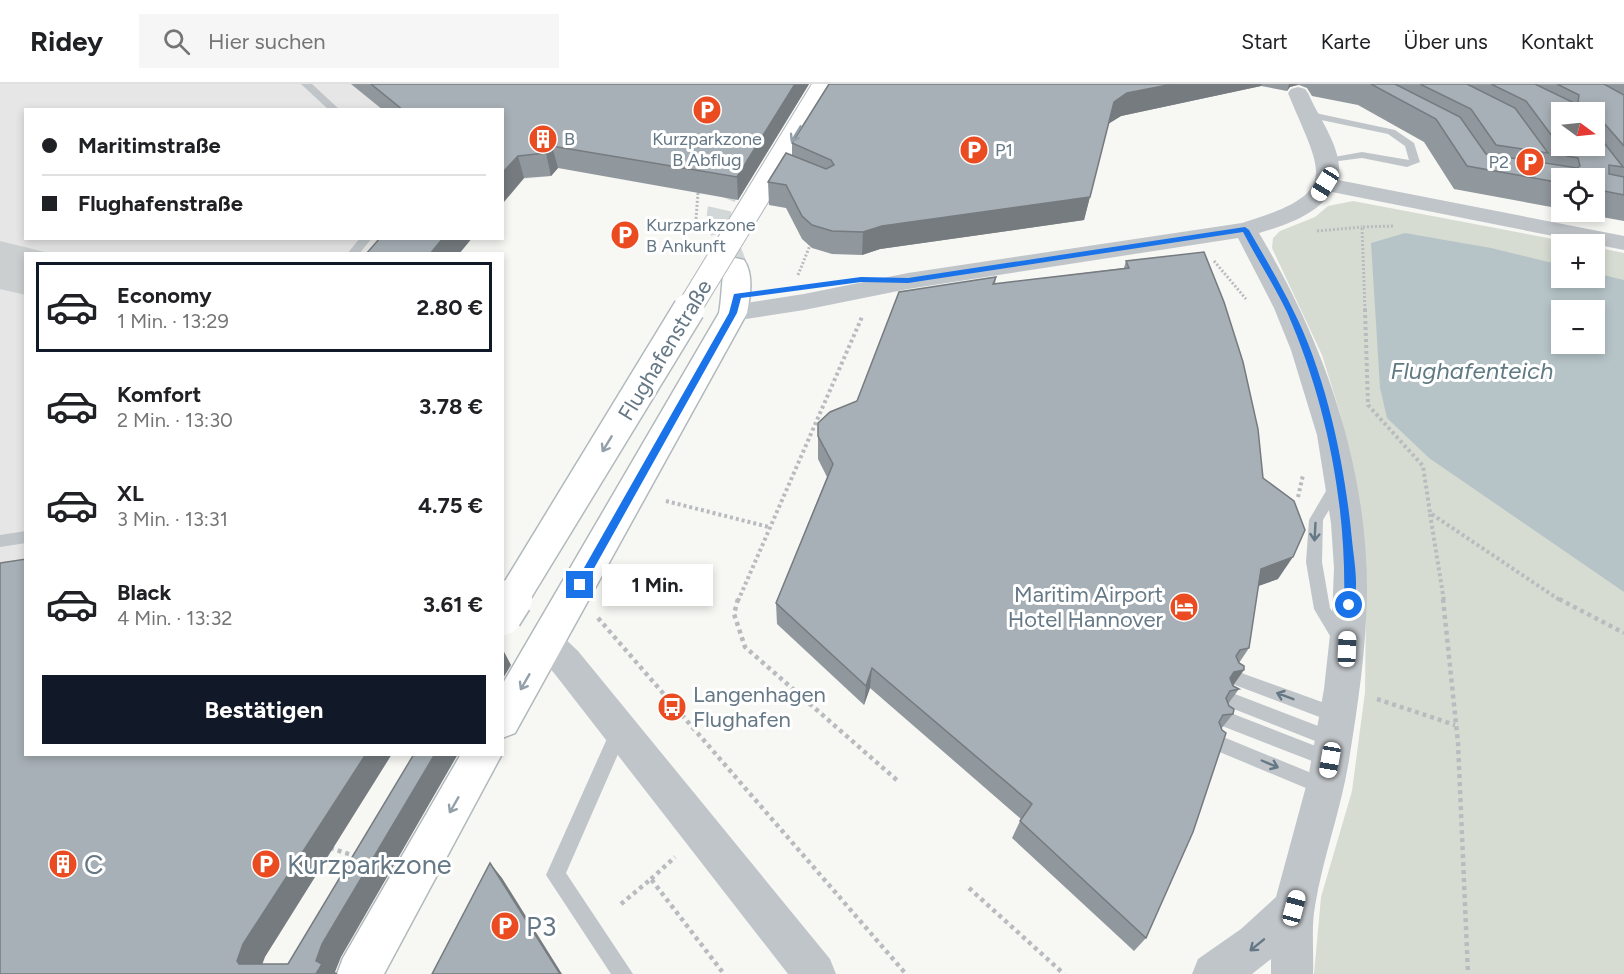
<!DOCTYPE html>
<html lang="de">
<meta charset="utf-8">
<style>
:root{--surface:#fff;--page:#f6f6f6;--text:#202124;--muted:#757577;--line:#e0e0e0;--accent:#111827}
body{margin:0;font-family:Figtree,sans-serif;background:var(--page);color:var(--text);height:100vh;display:flex;flex-direction:column;font-size:22px;white-space:nowrap}
*{box-sizing:border-box;margin:0}
p{font-size:20px;color:var(--muted)}
.icon{flex:none;width:33px;height:33px;fill:none;stroke:currentColor;stroke-width:2;stroke-linecap:round;stroke-linejoin:round}
.map{position:relative;flex:1;overflow:hidden}
.sheet{position:absolute;left:24px;top:168px;width:480px;height:504px;display:flex;flex-direction:column;background:var(--surface);border-radius:0px;box-shadow:0 3px 9px #0003}
.sheet>*{flex:none}
.banner{position:absolute;left:24px;top:24px;width:480px;height:132px;border-radius:0px;box-shadow:0 3px 9px #0003;display:grid;align-content:center;height:132px;padding:0 18px;background:var(--surface)}
.needle{width:39px;rotate:105deg}
.controls{position:absolute;left:1551px;top:18px;display:grid;gap:12px}
.controls a{display:grid;place-items:center;width:54px;height:54px;border-radius:0px;background:var(--surface);box-shadow:0 3px 9px #0003;font-size:30px}
.end{position:absolute;width:27px;height:27px;margin:-14px;border:8px solid #1a73e8;background:#fff;box-shadow:0 0 0 3px #fff}
.from{border-radius:50%}
.bubble{position:absolute;height:42px;border-radius:0px;background:var(--surface);box-shadow:0 3px 9px #0003;font-size:20px;font-weight:700;line-height:42px;text-align:center}
.car{position:absolute;width:18px;height:36px;margin:-18px -9px;border-radius:8px;box-shadow:0 0 4px 2px #0007;background:linear-gradient(#fff 24%,#345 0 40%,#fff 0 76%,#345 0 86%,#fff 0)}
.banner b{display:flex;align-items:center;gap:21px;height:57px;font-size:22px}
.banner b+b{border-top:2px solid var(--line)}
.banner i{width:15px;height:15px;background:var(--text)}
ul{padding:10px 0 0;list-style:none}
li{display:flex;align-items:center;gap:18px;height:90px;margin:0 12px 9px;padding:0 6px;border:3px solid transparent;border-radius:0px}
li div{flex:1}
li b{display:block;font-size:22px}
li em{font-style:normal;font-weight:700}
li.selected{border-color:var(--accent)}
li>.icon{width:54px;height:54px;stroke-width:1.5}
.primary-button{display:flex;gap:12px;margin-top:auto;padding:12px 18px}
.primary-button a{flex:1;height:69px;border-radius:0px;background:var(--accent);color:#fff;font-size:24px;font-weight:700;line-height:69px;text-align:center}
header{display:flex;align-items:center;gap:36px;box-sizing:border-box;height:84px;padding:0 30px;background:var(--surface);border-bottom:2px solid var(--line)}
header strong{font-size:28px}
nav{display:flex;gap:33px;margin-inline-start:auto;font-size:21px}
.search{width:420px;height:54px;background:var(--page);display:flex;align-items:center;gap:15px;box-sizing:border-box;padding:0 21px;border-radius:0px;color:var(--muted);font-size:22px}
.map>svg:first-child{display:block}
.built{fill:#e5e6e5}
.green{fill:#d7dcd3;fill-rule:evenodd}
.water{fill:#b6c4c8;fill-rule:evenodd}
.lines{fill:none;stroke-linecap:round;stroke-linejoin:round}
.taxiway{fill:#cbcfd0;fill-rule:evenodd}
.secondary-tunnel{stroke:#d2d7d8;stroke-width:24;stroke-dasharray:24 12;stroke-linecap:butt}
.secondary-casing{stroke:#b2b9bd;stroke-width:3}
.path-far2{stroke:#b8bcbf;stroke-width:3;stroke-dasharray:2 2;stroke-linecap:butt}
.path-far1{stroke:#b8bcbf;stroke-width:4;stroke-dasharray:3 3;stroke-linecap:butt}
.path{stroke:#b8bcbf;stroke-width:4.5;stroke-dasharray:4 4;stroke-linecap:butt}
.service{fill:#c0c5c9;fill-rule:evenodd}
.minor{fill:#c0c5c9;fill-rule:evenodd}
.secondary{fill:#fff;fill-rule:evenodd}
.secondary-bridge-far2-casing{stroke:#b2b9bd;stroke-width:26;stroke-linecap:butt}
.secondary-bridge-far1-casing{stroke:#b2b9bd;stroke-width:34;stroke-linecap:butt}
.secondary-bridge-casing{stroke:#b2b9bd;stroke-width:43;stroke-linecap:butt}
.secondary-bridge-far2{stroke:#fff;stroke-width:24}
.secondary-bridge-far1{stroke:#fff;stroke-width:31}
.secondary-bridge{stroke:#fff;stroke-width:40}
.wall{fill:#90979d;fill-rule:evenodd}
.shaded-wall{fill:#757b7f}
.building{fill:#a7b0b6;stroke:#757b7f;stroke-width:1.5}
.oneway{stroke:#93a0aa}
.oneway2{stroke:#657886}
.route{fill:#1a73e8}
.labels{text-anchor:middle;dominant-baseline:central;stroke-width:6;stroke-linejoin:round;paint-order:stroke}
.far-poi-label{font-size:18px;fill:#657886;stroke:#fff;text-anchor:start}
.street-label{font-size:22px;fill:#657886;stroke:#fff}
.poi-label{font-size:22px;fill:#657886;stroke:#fff;text-anchor:end}
.water-label{font-size:24px;font-style:italic;fill:#607a83;stroke:#fff}
.near-poi-label{font-size:27px;fill:#657886;stroke:#fff;text-anchor:start}
</style>
<header>
<strong>Ridey</strong>
<div class="search"><svg class="icon" aria-label="search" viewBox="0 0 24 24"><circle cx="10" cy="10" r="6"/><path d="M15 15l6 6"/></svg>Hier suchen</div>
<nav><a>Start</a><a>Karte</a><a>Über uns</a><a>Kontakt</a></nav>
</header>
<div class="map">
<svg width="1624" height="890" viewBox="0 0 1624 890">
<rect width="100%" height="100%" fill="#f7f7f4"/>
<!-- built -->
<path class="built" d="M0,0H630L551,92L524,95L503,120L502,26H26V154L472,155L459,170H26V670L0,890Z"/>
<!-- green -->
<path class="green" d="M1353,117L1580,160H1562V194H1594L1595,163L1624,169V890H1314L1321,813L1352,707L1365,608L1366,524L1354,389L1340,329L1322,271L1272,164L1273,154L1280,147L1315,133L1328,122ZM1562,226H1594V260H1562Z"/>
<!-- water -->
<path class="water" d="M1405,149L1491,164L1561,181L1562,194H1594L1595,189L1624,196V508L1429,374L1387,334L1380,304L1371,159ZM1562,226H1594V260H1562Z"/>
<g class="lines">
<!-- taxiway -->
<path class="taxiway" d="M0,157L53,170H26V211L0,205Z"/>
<!-- secondary-tunnel -->
<path class="secondary-tunnel" d="M735,182C730,167 721,149 719,133C716,108 779,24 795,0"/>
<!-- secondary casing -->
<g class="secondary-casing">
<g id="secondary">
<path d="M735,174L744,176C754,191 750,212 747,229L515,649L502,654V601L719,229C722,217 722,182 726,176Z"/>
<path d="M461,670H502L384,890H337L343,874Z"/>
</g>
</g>
<!-- path-far2 -->
<g class="path-far2">
<path d="M698,109L696,135L700,147"/>
<path d="M1317,147L1362,143"/>
<path d="M1214,177L1246,215"/>
<path d="M798,191L811,159"/>
<path d="M1365,226L1362,143L1393,142"/>
</g>
<!-- path-far1 -->
<g class="path-far1">
<path d="M1365,225L1368,321L1423,382L1430,429L1561,517"/>
<path d="M1298,413L1303,391"/>
<path d="M666,417L769,443"/>
<path d="M1430,430L1444,517"/>
<path d="M738,517L862,233"/>
</g>
<!-- path -->
<g class="path">
<path d="M738,515L734,530L745,563L899,698"/>
<path d="M1443,515L1458,659L1468,890"/>
<path d="M1559,515L1624,549"/>
<path d="M598,534L906,890"/>
<path d="M1377,615L1455,641"/>
<path d="M330,764L355,772"/>
<path d="M651,795L675,773"/>
<path d="M969,804L1064,890"/>
<path d="M621,820L651,795L724,890"/>
</g>
<!-- service -->
<g class="service">
<path d="M301,0H312L340,26H329Z"/>
<path d="M1306,27L1395,46L1414,59L1420,78L1407,83L1362,74L1323,79V75L1362,68L1409,76L1405,62L1388,50L1302,32L1301,30Z"/>
<path d="M360,154H372L359,170H347Z"/>
<path d="M1338,394L1343,395L1345,399L1323,436L1322,478L1330,524L1350,557L1348,562L1342,564L1336,562L1314,525L1306,478L1309,436L1333,395Z"/>
<path d="M26,447V459L0,463V451Z"/>
<path d="M1233,586L1344,626L1347,632L1344,638L1338,640L1227,598L1225,593L1227,588Z"/>
<path d="M1227,607L1339,650L1342,656L1339,662L1333,664L1221,620L1218,615L1221,610Z"/>
<path d="M1223,626L1336,670L1339,676L1336,682L1330,684L1217,640L1214,634L1217,628Z"/>
<path d="M620,637L626,639L629,645L566,789L633,890H611L546,791L614,639Z"/>
<path d="M1216,650L1331,697L1334,703L1331,709L1325,712L1210,664L1207,658L1210,652Z"/>
</g>
<!-- minor -->
<g class="minor">
<path d="M1298,3L1305,5L1308,9C1319,35 1345,67 1338,96L1624,152V166L1332,108C1314,132 1286,141 1259,149C1324,258 1368,382 1367,510C1366,566 1358,621 1349,676C1341,726 1323,773 1315,822C1311,844 1314,867 1313,890H1271V875L1252,890H1192L1198,875L1241,845L1276,813L1308,695L1324,605L1332,533L1334,484L1331,439L1317,351L1291,266L1274,224L1238,154L908,205L804,226L733,237L724,235L720,229L724,223L733,221L804,210L908,189L1242,139C1344,108 1321,90 1288,9L1291,5Z"/>
<path d="M547,544L559,549L578,567L830,875L836,890H788L554,589L535,569L530,559L535,549Z"/>
</g>
<!-- secondary -->
<use href="#secondary" class="secondary"/>
<!-- secondary-bridge-far2 casing -->
<g class="secondary-bridge-far2-casing">
<path id="secondary-bridge-far2" d="M688,226L826,0"/>
</g>
<!-- secondary-bridge-far1 casing -->
<g class="secondary-bridge-far1-casing">
<path id="secondary-bridge-far1" d="M511,517L689,225"/>
</g>
<!-- secondary-bridge casing -->
<g class="secondary-bridge-casing">
<path id="secondary-bridge" d="M502,531L512,515"/>
</g>
<!-- secondary-bridge-far2 -->
<use href="#secondary-bridge-far2" class="secondary-bridge-far2"/>
<!-- secondary-bridge-far1 -->
<use href="#secondary-bridge-far1" class="secondary-bridge-far1"/>
<!-- secondary-bridge -->
<use href="#secondary-bridge" class="secondary-bridge"/>
</g>
<!-- wall -->
<g class="wall">
<path d="M351,0H809L738,116L558,84L551,92L524,94L502,120V26H383Z"/>
<path d="M829,0H1624V137L1574,128H1594V94H1562V125L1454,105L1424,58L1358,21L1312,12L1307,4L1299,1L1290,3L1287,7L1261,2L1121,32L1108,40L1084,136L880,165L862,171L832,170L812,164L802,155L786,124L769,121L768,98L792,72V59ZM1594,28V62H1562Z"/>
<path d="M1126,177L1263,394L1278,495L1258,502L1249,564L1239,579L1233,601L1239,605L1228,620L1233,630L1221,645L1146,854L1134,867L1012,754L1021,735L870,604L864,621L777,540L776,519L827,393L818,375V339L857,317L996,193L995,200L1124,184Z"/>
</g>
<!-- shaded-wall -->
<g class="shaded-wall">
<path d="M795,0H809L738,116L737,93Z"/>
<path d="M1173,0H1262L1261,2L1121,32L1108,40L1114,18L1127,9Z"/>
<path d="M1289,0H1299L1290,3L1287,7Z"/>
<path d="M552,62L558,84L551,92L546,69Z"/>
<path d="M518,72L524,94L502,120V89Z"/>
<path d="M1090,113L1084,136L880,165L862,171L863,148L882,142Z"/>
<path d="M443,154H472L459,170H430Z"/>
<path d="M1293,473L1278,495L1247,506L1261,485Z"/>
<path d="M502,564L511,581L502,596Z"/>
<path d="M872,584L870,604L864,621L866,602Z"/>
<path d="M1244,586L1230,606L1220,608L1234,588Z"/>
<path d="M366,670H392L265,873L259,889L239,880L237,877L243,860Z"/>
<path d="M435,670H458L341,873L335,888L338,890H316V877L322,860Z"/>
<path d="M490,779L502,794L562,890H560Z"/>
</g>
<!-- building -->
<g class="building">
<path d="M371,0H795L737,93L552,62L546,69L518,72L502,89V26H403Z"/>
<path d="M829,0H1173L1127,9L1114,18L1090,113L882,142L863,148L832,147L812,141L802,132L786,101L768,98L786,69L826,85L834,81L831,76L792,59Z"/>
<path d="M1371,0H1395L1460,33L1486,70L1577,84L1580,82L1578,74L1567,72L1526,17L1491,0H1535L1576,20L1578,19L1579,11L1557,0H1604L1624,11V62L1603,38L1594,37V28H1562V62H1594V46L1623,83L1609,81V90L1624,93V111L1594,105V94H1562V99L1467,82L1436,35Z"/>
<path d="M1420,0H1467L1515,24L1548,69L1496,61L1471,25Z"/>
<path d="M380,154H443L430,170H366Z"/>
<path d="M1204,168L1224,218L1243,278L1258,345L1263,394L1294,417L1305,446L1293,473L1261,485L1249,564L1240,566L1236,572L1239,579L1244,582V586L1234,588L1230,594L1233,602L1239,605L1230,607L1226,614L1229,622L1234,625L1233,630L1223,631L1219,638L1222,646L1226,649L1193,748L1146,854L1020,737L1032,720L872,584L866,602L776,519L833,380L818,352V339L830,328L857,317L899,208L996,193L993,200L1129,184L1126,177Z"/>
<path d="M26,475V670H366L243,860L237,877L239,880H288L414,670H435L322,860L316,877L322,880L316,890H0V479Z"/>
<path d="M490,779L560,890H432Z"/>
</g>
<!-- one-way arrows -->
<defs><path id="oneway-shaft" d="M-6 0H5M1.5-3L5.5 0L1.5 3" fill="none" stroke-width="1.6" stroke-linecap="round" stroke-linejoin="round" transform="scale(1.5)"/></defs>
<g class="oneway">
<use href="#oneway-shaft" transform="translate(796 50) rotate(121)"/>
<use href="#oneway-shaft" transform="translate(607 360) rotate(121)"/>
<use href="#oneway-shaft" transform="translate(525 598) rotate(120)"/>
<use href="#oneway-shaft" transform="translate(454 721) rotate(120)"/>
</g>
<g class="oneway2">
<use href="#oneway-shaft" transform="translate(1315 448) rotate(93)"/>
<use href="#oneway-shaft" transform="translate(1285 612) rotate(-159)"/>
<use href="#oneway-shaft" transform="translate(1270 680) rotate(23)"/>
<use href="#oneway-shaft" transform="translate(1257 861) rotate(141)"/>
</g>
<!-- route -->
<path class="route" d="M1245,143L1249,146C1264,172 1280,199 1293,226C1327,293 1345,382 1352,456C1354,477 1360,505 1352,524L1349,526L1344,521C1347,423 1327,319 1287,228C1274,201 1257,175 1243,148L908,199L861,198L741,214L737,229L583,504H576V498L729,229L734,210L861,193L908,194Z"/>
<!-- icons -->
<defs>
<g id="parking-disc" transform="scale(1.5)"><circle r="9.5" fill="#eb4b20" stroke="#fff"/><path d="M-3.5-5.5H1a3.5 3.5 0 0 1 0 7H-1V5.5H-3.5ZM-1-3.4V-.6H.8a1.4 1.4 0 0 0 0-2.8Z" fill="#fff"/></g>
<g id="building-disc" transform="scale(1.5)"><circle r="9.5" fill="#eb4b20" stroke="#fff"/><path d="M-4-6H4V6H1V3H-1V6H-4ZM-2.5-4.3h1.7v1.8h-1.7ZM.8-4.3h1.7v1.8H.8ZM-2.5-1h1.7V.8h-1.7ZM.8-1h1.7V.8H.8Z" fill="#fff"/></g>
<g id="hotel-disc" transform="scale(1.5)"><circle r="9.5" fill="#eb4b20" stroke="#fff"/><path d="M-6-4.5h1.5V1H6V5H4.5V3h-9V5H-6ZM-4 0a1.8 1.8 0 1 1 3.6 0ZM.5 0V-2.5h3Q6-2.5 6 0Z" fill="#fff"/></g>
<g id="bus-disc" transform="scale(1.5)"><circle r="9.5" fill="#eb4b20" stroke="#fff"/><path d="M-5-6H5V4H4V6H2V4H-2V6H-4V4H-5ZM-3.5-4V0h7V-4ZM-3.5 1.2v1.5H-2V1.2ZM2 1.2v1.5H3.5V1.2Z" fill="#fff"/></g>
</defs>
<g fill-rule="evenodd">
<use href="#parking-disc" x="707" y="26"/>
<use href="#building-disc" x="543" y="55"/>
<use href="#parking-disc" x="974" y="66"/>
<use href="#parking-disc" x="1530" y="78"/>
<use href="#parking-disc" x="625" y="151"/>
<use href="#hotel-disc" x="1184" y="523"/>
<use href="#bus-disc" x="672" y="623"/>
<use href="#building-disc" x="63" y="780"/>
<use href="#parking-disc" x="266" y="780"/>
<use href="#parking-disc" x="505" y="842"/>
</g>
<g class="labels">
<!-- far-poi labels -->
<g class="far-poi-label">
<text x="564" y="55">B</text>
<text x="707" y="55" text-anchor="middle">Kurzparkzone<tspan x="707" dy="21">B Abflug</tspan></text>
<text x="995" y="66">P1</text>
<text x="1509" y="78" text-anchor="end">P2</text>
<text x="646" y="141">Kurzparkzone<tspan x="646" dy="21">B Ankunft</tspan></text>
</g>
<!-- street labels -->
<g class="street-label">
<text transform="translate(665 266) rotate(-59)">Flughafenstraße</text>
</g>
<!-- poi labels -->
<g class="poi-label">
<text x="1163" y="510">Maritim Airport<tspan x="1163" dy="25">Hotel Hannover</tspan></text>
<text x="693" y="610" text-anchor="start">Langenhagen<tspan x="693" dy="25">Flughafen</tspan></text>
</g>
<!-- water labels -->
<g class="water-label">
<text x="1472" y="286">Flughafenteich</text>
</g>
<!-- near-poi labels -->
<g class="near-poi-label">
<text x="84" y="780">C</text>
<text x="287" y="780">Kurzparkzone</text>
<text x="526" y="842">P3</text>
</g>
</g>
</svg>
<div class="controls">
<a><svg class="needle" viewBox="-14 -14 28 28"><path d="M0-13l5 13h-10z" fill="#e53935"/><path d="M0 13l5-13h-10z" fill="#757577"/></svg></a>
<a><svg class="icon" aria-label="locate" viewBox="0 0 24 24"><circle cx="12" cy="12" r="6"/><path d="M12 2v4M12 18v4M2 12h4M18 12h4"/></svg></a>
<a>+</a>
<a>−</a>
</div>
<i class="end from" style="left:1349px;top:521px"></i>
<i class="end" style="left:580px;top:501px"></i>
<div class="bubble" style="left:602px;top:480px;width:111px">1 Min.</div>
<i class="car" style="left:1325px;top:100px;rotate:212deg"></i>
<i class="car" style="left:1347px;top:565px;rotate:2deg"></i>
<i class="car" style="left:1330px;top:676px;rotate:190deg"></i>
<i class="car" style="left:1294px;top:824px;rotate:15deg"></i>
<div class="banner">
<b><i class="from"></i>Maritimstraße</b>
<b><i></i>Flughafenstraße</b>
</div>
<section class="sheet">
<ul>
<li class="selected"><svg class="icon" aria-label="car" viewBox="0 0 24 24"><path d="M5 17H2v-5l4-1 3-4h7l3 4 3 1v5h-3M9 17h6M6 11h13"/><circle cx="7" cy="17" r="2"/><circle cx="17" cy="17" r="2"/></svg><div><b>Economy</b><p>1 Min. · 13:29</p></div><em>2.80 €</em></li>
<li><svg class="icon" aria-label="car" viewBox="0 0 24 24"><path d="M5 17H2v-5l4-1 3-4h7l3 4 3 1v5h-3M9 17h6M6 11h13"/><circle cx="7" cy="17" r="2"/><circle cx="17" cy="17" r="2"/></svg><div><b>Komfort</b><p>2 Min. · 13:30</p></div><em>3.78 €</em></li>
<li><svg class="icon" aria-label="car" viewBox="0 0 24 24"><path d="M5 17H2v-5l4-1 3-4h7l3 4 3 1v5h-3M9 17h6M6 11h13"/><circle cx="7" cy="17" r="2"/><circle cx="17" cy="17" r="2"/></svg><div><b>XL</b><p>3 Min. · 13:31</p></div><em>4.75 €</em></li>
<li><svg class="icon" aria-label="car" viewBox="0 0 24 24"><path d="M5 17H2v-5l4-1 3-4h7l3 4 3 1v5h-3M9 17h6M6 11h13"/><circle cx="7" cy="17" r="2"/><circle cx="17" cy="17" r="2"/></svg><div><b>Black</b><p>4 Min. · 13:32</p></div><em>3.61 €</em></li>
</ul>
<div class="primary-button"><a>Bestätigen</a></div>
</section>
</div>
